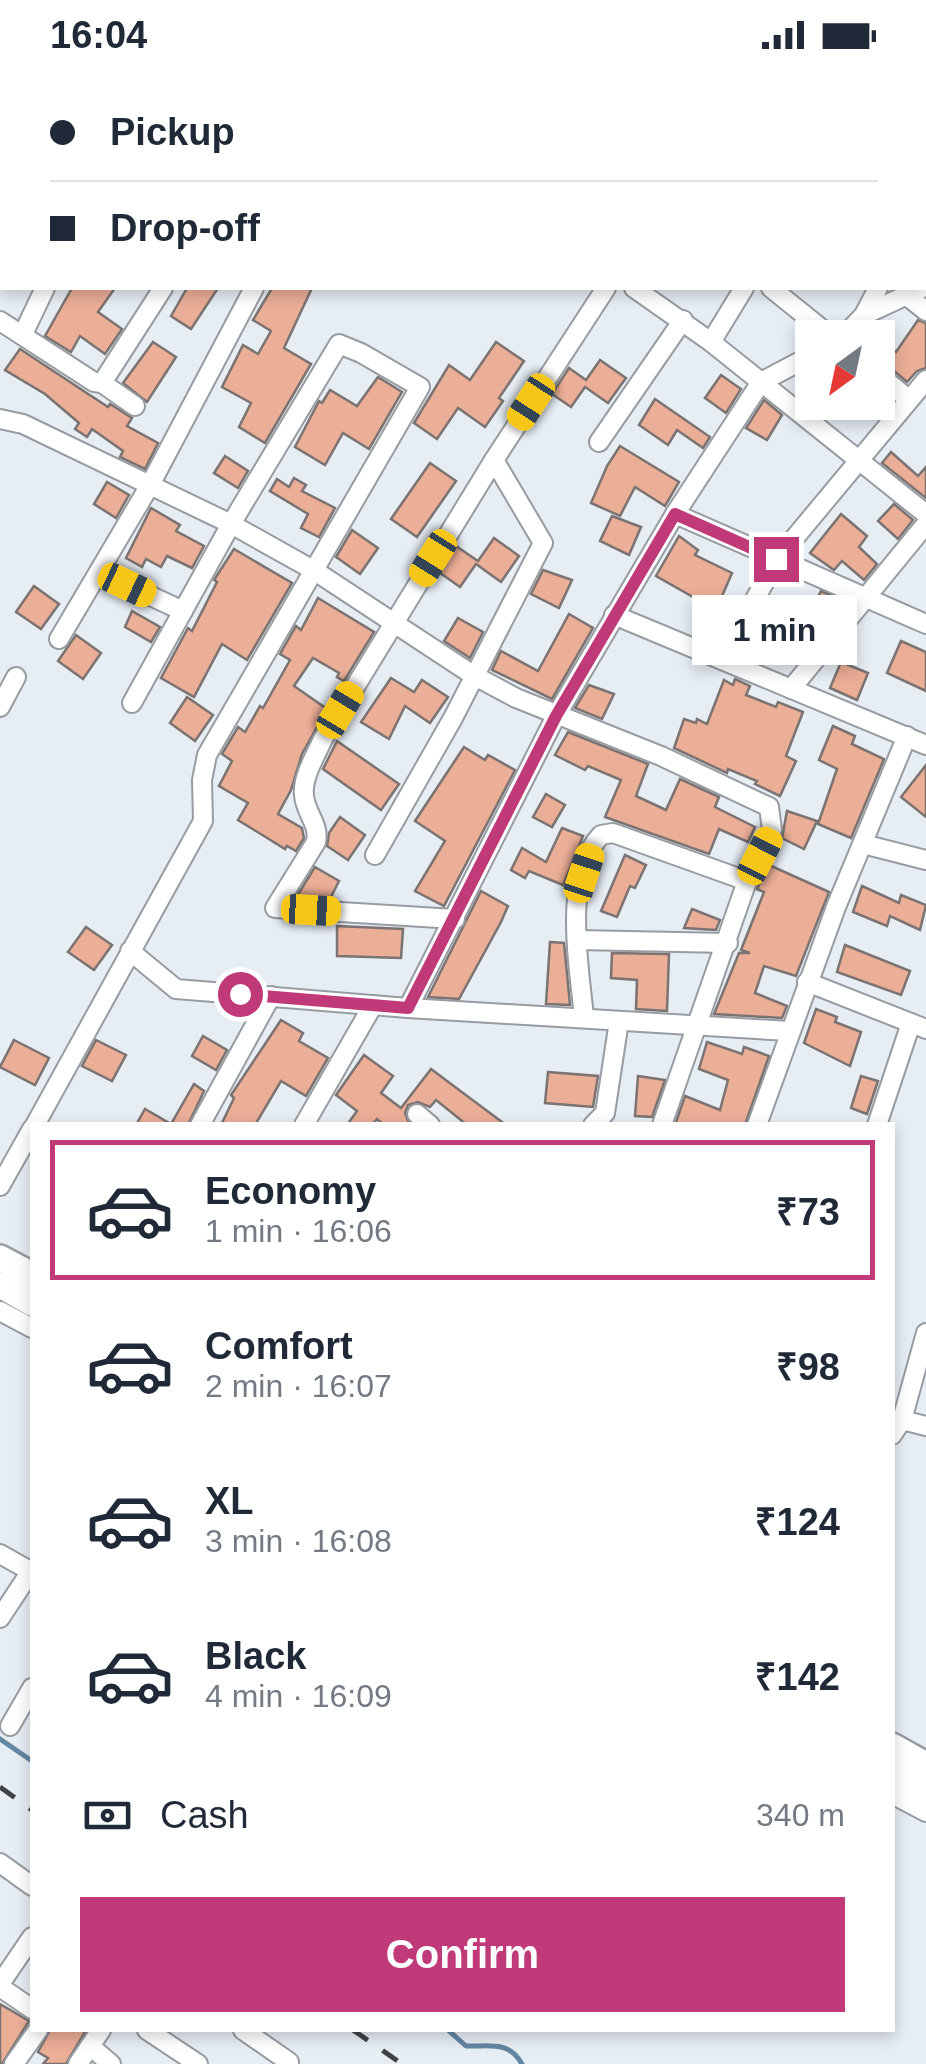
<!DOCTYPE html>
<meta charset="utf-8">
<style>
:root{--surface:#fff;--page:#f6f6f7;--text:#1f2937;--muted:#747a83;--line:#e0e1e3;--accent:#c03978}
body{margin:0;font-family:Helvetica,sans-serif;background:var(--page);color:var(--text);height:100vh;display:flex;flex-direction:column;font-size:38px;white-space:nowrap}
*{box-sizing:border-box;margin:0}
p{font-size:32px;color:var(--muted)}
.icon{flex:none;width:55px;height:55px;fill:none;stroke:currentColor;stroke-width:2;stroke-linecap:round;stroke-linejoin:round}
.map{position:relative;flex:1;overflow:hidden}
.sheet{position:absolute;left:30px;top:1052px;width:865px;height:910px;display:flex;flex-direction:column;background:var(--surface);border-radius:0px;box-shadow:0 5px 15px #0003}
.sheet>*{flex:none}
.guide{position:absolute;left:0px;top:0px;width:928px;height:220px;box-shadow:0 5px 15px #0003;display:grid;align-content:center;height:220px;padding:0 50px;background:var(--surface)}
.needle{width:65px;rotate:213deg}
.tools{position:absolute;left:795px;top:250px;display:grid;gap:20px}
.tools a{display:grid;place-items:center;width:100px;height:100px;border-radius:0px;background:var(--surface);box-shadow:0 5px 15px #0003;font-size:50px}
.end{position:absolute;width:45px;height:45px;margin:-22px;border:12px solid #c03978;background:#fff;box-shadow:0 0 0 5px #fff}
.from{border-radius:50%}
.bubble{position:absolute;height:70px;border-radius:0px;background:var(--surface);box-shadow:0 5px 15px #0003;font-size:32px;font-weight:700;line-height:70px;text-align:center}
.car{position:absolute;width:30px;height:60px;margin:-30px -15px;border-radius:12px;box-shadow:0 0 8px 2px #0007;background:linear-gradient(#f5c518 24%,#345 0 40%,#f5c518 0 76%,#345 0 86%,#f5c518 0)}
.guide b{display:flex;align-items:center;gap:35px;height:95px;font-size:38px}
.guide b+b{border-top:2px solid var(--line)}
.guide i{width:25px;height:25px;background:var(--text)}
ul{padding:18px 0 0;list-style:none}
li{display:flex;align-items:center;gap:30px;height:140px;margin:0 20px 15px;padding:0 30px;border:5px solid transparent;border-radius:0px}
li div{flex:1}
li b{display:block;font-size:38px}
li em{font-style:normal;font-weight:700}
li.on{border-color:var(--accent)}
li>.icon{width:90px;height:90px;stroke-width:1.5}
.pay{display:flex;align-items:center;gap:25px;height:110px;padding:0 50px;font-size:38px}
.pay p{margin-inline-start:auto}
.primary-button{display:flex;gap:20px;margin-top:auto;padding:20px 50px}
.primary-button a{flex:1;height:115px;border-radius:0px;background:var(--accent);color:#fff;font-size:40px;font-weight:700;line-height:115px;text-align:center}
.status{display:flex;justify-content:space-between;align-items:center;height:70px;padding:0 50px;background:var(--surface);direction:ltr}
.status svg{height:28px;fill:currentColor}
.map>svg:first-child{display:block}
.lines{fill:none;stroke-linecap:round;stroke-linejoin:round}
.stream{stroke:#6386a3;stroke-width:5}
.building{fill:#ebae97;stroke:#7b7371;stroke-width:2.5}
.minor-casing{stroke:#969ca2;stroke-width:22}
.highway-casing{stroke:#969ca2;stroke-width:30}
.minor{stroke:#fff;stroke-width:18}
.highway{stroke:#fff;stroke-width:25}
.rail{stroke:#404345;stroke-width:5;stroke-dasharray:18 18;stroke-linecap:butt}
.route{stroke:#c03978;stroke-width:12}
</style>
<div class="status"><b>16:04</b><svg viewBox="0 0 49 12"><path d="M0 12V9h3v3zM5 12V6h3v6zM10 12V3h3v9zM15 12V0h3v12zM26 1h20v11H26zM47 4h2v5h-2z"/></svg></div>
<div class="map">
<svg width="926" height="1994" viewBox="0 0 926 1994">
<rect width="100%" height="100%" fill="#e6edf3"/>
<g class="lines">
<!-- stream -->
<g class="stream">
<path d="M0,1669L32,1691"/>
<path d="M448,1960L466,1976C488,1977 509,1970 522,1994"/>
</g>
</g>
<!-- building -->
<g class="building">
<path d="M72,218H115L98,242L122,259L105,284L80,266L71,282L45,266Z"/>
<path d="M187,218H218L191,259L171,246Z"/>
<path d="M272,218H312L284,278L311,294L265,373L239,357L251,333L222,317L243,275L258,284L271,261L253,250Z"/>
<path d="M918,250L926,253V298L917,301L907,312L886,294L878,292V267L896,282Z"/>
<path d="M153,272L176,287L147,332L123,313Z"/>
<path d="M496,272L524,291L499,328L503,331L485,357L458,338L437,369L414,353L449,295L470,310Z"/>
<path d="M20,279L108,337L110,334L132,348L127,356L158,373L145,399L120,387L123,381L92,359L87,367L75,359L79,353L45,324L5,300Z"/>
<path d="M600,290L626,308L608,333L585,317L571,337L552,324L569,298L586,310Z"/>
<path d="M721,305L741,319L726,343L705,328Z"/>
<path d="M378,307L402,322L369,379L343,363L325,395L295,377L319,331L322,333L330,320L357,336Z"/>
<path d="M655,329L710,367L703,378L677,360L668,375L639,355Z"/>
<path d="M764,330L782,345L767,370L746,358Z"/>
<path d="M620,376L679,412L665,436L635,417L620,446L591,433L607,396Z"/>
<path d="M891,382L918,406L926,397V428L882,393Z"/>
<path d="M225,386L248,401L238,418L214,403Z"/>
<path d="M430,393L456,411L417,467L391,449Z"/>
<path d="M294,408L306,415L302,421L335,438L319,467L301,458L308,444L270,421L277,409L289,417Z"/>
<path d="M107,412L129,425L116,448L94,434Z"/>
<path d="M894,434L913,450L898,469L878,451Z"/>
<path d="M151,438L180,455L176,461L204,476L192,498L167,486L161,497L146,489L142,497L126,488Z"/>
<path d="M841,444L867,466L859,477L877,494L864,510L842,491L834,500L810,483Z"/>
<path d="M612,446L641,457L629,485L600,471Z"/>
<path d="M352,460L378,478L360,504L336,487Z"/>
<path d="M679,466L698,480L695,485L732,503L716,540L656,506Z"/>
<path d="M494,468L519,486L501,512L476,494L460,517L440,503L456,476L478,491Z"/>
<path d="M234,479L292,513L247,590L222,574L194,627L161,608L188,558L192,561L217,512L214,510Z"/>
<path d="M543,500L572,510L559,538L531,524Z"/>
<path d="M34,516L59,534L41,559L16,542Z"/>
<path d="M821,521L846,532L832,549L812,540Z"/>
<path d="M318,528L374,562L344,611L337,607L339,603L313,588L294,616L327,639L302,684L291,720L278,744L302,758L304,768L296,781L287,776L285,779L238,750L248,733L219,716L232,691L222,684L238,657L245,662L260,636L263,638L290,590L280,584L296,556L301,560Z"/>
<path d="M132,541L160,557L151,572L125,557Z"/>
<path d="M569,544L593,558L552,629L492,600L501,581L538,601Z"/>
<path d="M458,548L483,562L470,588L444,571Z"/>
<path d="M762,553L784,563L773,588L752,579Z"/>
<path d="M76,565L101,583L83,609L58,591Z"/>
<path d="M901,571L926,582V621L887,603Z"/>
<path d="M841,592L868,603L857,630L830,618Z"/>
<path d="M391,608L414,622L422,610L448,627L430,653L405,636L389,669L361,652Z"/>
<path d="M735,609L750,616L746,625L776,637L778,632L803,642L786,686L796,691L780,726L755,714L757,711L728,699L727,703L674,678L684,649L696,653L697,649L707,654L724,610L733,615Z"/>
<path d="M589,615L614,624L602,649L575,638Z"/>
<path d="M187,627L213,645L195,671L170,653Z"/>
<path d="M833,656L855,666L852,674L884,689L851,768L818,754L837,699L819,690Z"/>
<path d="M568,662L648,694L636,726L666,740L680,709L719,727L715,737L755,757L748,772L719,759L709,784L605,747L621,710L588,696L585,700L555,685Z"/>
<path d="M337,671L399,714L381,740L323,699Z"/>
<path d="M464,677L485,690L488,685L515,700L444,836L415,821L445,771L415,751Z"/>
<path d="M926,695V747L901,727Z"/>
<path d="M546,724L565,735L552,757L533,747Z"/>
<path d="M787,741L817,751L804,779L782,768Z"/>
<path d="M340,747L365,765L348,790L327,776L329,763Z"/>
<path d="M562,758L583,766L563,815L529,801L525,808L511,800L522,778L546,792Z"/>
<path d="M625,785L646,795L635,818L630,816L617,847L601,841Z"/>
<path d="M769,795L829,822L796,906L764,896L755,923L787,936L782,948L714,944L739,883H750L741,880L764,822L757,819Z"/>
<path d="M315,797L339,811L330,829L297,826Z"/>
<path d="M862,816L899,833L901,825L926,835L920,860L890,846L887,856L853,842Z"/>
<path d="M481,821L508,836L501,852L459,929L428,927Z"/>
<path d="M692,839L720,850L716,860L684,858Z"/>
<path d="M337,856L403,859L401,888L337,886Z"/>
<path d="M86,857L112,875L94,900L68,882Z"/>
<path d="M550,872L564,873L570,935L546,934Z"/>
<path d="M845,875L910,901L901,925L837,902Z"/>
<path d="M612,883L669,884L667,941L636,939L637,910L611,908Z"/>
<path d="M816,939L837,947L835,952L861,962L850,996L804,973Z"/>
<path d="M281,950L303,963L299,971L328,988L306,1026L281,1011L255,1055H221L234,1028L231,1025Z"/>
<path d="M203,966L227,980L216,1000L192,986Z"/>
<path d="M14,970L49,988L35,1015L0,997Z"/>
<path d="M96,970L126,985L112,1011L82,996Z"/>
<path d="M707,972L742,984L744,977L769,986L745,1055H675L685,1026L720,1040L728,1010L699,999Z"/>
<path d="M364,985L393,1006L381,1023L401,1038L431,999L506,1055H467L436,1030L430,1037L418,1032L408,1035L405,1043L410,1055H384L377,1049L372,1055H347L357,1041L336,1025Z"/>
<path d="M548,1002L598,1006L593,1037L545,1033Z"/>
<path d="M638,1006L665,1010L652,1047L635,1046Z"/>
<path d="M861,1006L878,1011L867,1044L851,1038Z"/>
<path d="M194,1014L204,1021L188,1055H136L145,1039L171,1054Z"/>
<path d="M0,1934L29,1951L2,1994H0Z"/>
<path d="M50,1960H86L66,1994H43L48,1988L38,1982Z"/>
</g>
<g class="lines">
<!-- minor casing -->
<g class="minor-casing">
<g id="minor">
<path d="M270,0L274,2"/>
<path d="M823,0L827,2"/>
<path d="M135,2L137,0"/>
<path d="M252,2L254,0"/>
<path d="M313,2L315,0"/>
<path d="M416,2L417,0"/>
<path d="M556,2L558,0"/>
<path d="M671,2L672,0"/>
<path d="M774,2L776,0"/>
<path d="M883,2L885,0"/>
<path d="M925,40L926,41"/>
<path d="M0,113L2,114"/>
<path d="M925,125L926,123"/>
<path d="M0,171L2,172"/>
<path d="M634,218L711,272L926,444"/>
<path d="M771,218L833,268"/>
<path d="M907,226L926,241"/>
<path d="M864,245L878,218"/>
<path d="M0,251L94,312L102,313L163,218"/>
<path d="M23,264L45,218"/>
<path d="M842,268L864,245L922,218"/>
<path d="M711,272L744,218"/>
<path d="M878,304L908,329"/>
<path d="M102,313L135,336"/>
<path d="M0,349L23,354L231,454L315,501L473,605L516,628L661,686L769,737L772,760L747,811L662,1055"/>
<path d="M599,372L683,250"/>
<path d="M675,444L926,554"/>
<path d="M99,502L183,541"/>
<path d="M614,545L926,675"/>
<path d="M59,569L150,415L254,218"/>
<path d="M722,590L777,489L926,310"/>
<path d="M791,619L926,454"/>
<path d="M0,637L16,607"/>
<path d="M863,774L926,790"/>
<path d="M375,785L453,648L543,473L494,390"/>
<path d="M455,849L275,838L316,772C320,754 305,743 304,725C302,707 316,685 323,669L494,390L606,218"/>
<path d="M577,870L728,873"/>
<path d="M130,881L176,919L408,938L789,961"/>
<path d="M807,912L926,959"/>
<path d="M408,938L556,646L675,444L761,312L812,285"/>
<path d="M584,947C579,894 562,807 601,765L613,763L747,811"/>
<path d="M417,1044L430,1055"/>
<path d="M35,1055L203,751L202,710L207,685L420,317L361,283L339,274L231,454L132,633"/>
<path d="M200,1055L271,926"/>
<path d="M304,1055L373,935"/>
<path d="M593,1055L605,1043L619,951"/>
<path d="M757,1055L836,837L907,666"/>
<path d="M877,1055L911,953"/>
<path d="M0,1116L32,1059"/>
<path d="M0,1241L32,1258"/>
<path d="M902,1350L926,1356"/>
<path d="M892,1365L902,1350L926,1263"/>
<path d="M0,1484L32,1502"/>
<path d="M0,1548L31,1501"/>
<path d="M10,1656L32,1618"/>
<path d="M892,1724L926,1742"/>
<path d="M0,1793L32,1816"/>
<path d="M0,1914L32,1867"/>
<path d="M0,1917L32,1939"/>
<path d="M147,1960L198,1994"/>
<path d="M243,1960L289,1992L288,1994"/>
<path d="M90,1976L111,1994"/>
<path d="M14,1994L38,1960"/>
<path d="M78,1994L101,1960"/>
</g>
</g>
<!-- highway casing -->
<g class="highway-casing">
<g id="highway">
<path d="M0,1188L32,1205"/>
<path d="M0,1215L32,1233"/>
<path d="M892,1676L926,1695"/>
<path d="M892,1703L926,1721"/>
</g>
</g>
<!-- minor -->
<use href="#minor" class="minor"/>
<!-- highway -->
<use href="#highway" class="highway"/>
<!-- rail -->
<g class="rail">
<path d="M0,1717L32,1740"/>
<path d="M353,1960L402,1994"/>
</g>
</g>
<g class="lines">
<!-- route -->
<path class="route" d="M240,924L408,938L556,646L675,444L776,489"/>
</g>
</svg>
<div class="tools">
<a><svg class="needle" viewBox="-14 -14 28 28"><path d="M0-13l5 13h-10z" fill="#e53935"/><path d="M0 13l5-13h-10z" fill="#747a83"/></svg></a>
</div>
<i class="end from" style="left:240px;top:924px"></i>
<i class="end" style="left:776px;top:489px"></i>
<div class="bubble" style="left:692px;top:525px;width:165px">1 min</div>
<i class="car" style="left:531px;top:332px;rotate:213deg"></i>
<i class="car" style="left:433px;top:488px;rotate:212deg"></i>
<i class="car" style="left:127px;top:515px;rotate:115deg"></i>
<i class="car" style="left:340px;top:640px;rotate:31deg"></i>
<i class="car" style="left:760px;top:786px;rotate:27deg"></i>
<i class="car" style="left:584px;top:803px;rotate:18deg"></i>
<i class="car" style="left:311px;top:840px;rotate:93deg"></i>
<div class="guide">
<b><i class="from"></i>Pickup</b>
<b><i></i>Drop-off</b>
</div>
<section class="sheet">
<ul>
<li class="on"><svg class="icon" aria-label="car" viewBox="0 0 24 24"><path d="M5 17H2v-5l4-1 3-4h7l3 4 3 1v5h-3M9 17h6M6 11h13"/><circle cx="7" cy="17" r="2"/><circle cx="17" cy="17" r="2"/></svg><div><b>Economy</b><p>1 min · 16:06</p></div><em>₹73</em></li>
<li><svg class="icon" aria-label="car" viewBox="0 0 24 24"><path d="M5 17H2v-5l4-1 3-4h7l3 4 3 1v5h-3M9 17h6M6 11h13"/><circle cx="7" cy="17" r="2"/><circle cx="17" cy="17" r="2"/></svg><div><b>Comfort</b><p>2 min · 16:07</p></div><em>₹98</em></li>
<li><svg class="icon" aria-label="car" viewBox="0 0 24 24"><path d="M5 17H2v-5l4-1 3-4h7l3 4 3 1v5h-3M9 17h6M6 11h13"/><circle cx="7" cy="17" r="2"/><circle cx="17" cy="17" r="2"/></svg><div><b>XL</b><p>3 min · 16:08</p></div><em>₹124</em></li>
<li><svg class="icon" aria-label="car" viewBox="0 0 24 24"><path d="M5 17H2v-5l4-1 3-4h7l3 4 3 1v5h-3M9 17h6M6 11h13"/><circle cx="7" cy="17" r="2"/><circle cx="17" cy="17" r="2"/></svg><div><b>Black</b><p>4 min · 16:09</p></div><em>₹142</em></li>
</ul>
<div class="pay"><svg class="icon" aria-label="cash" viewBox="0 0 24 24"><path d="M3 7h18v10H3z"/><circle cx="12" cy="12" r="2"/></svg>Cash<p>340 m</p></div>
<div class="primary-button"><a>Confirm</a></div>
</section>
</div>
